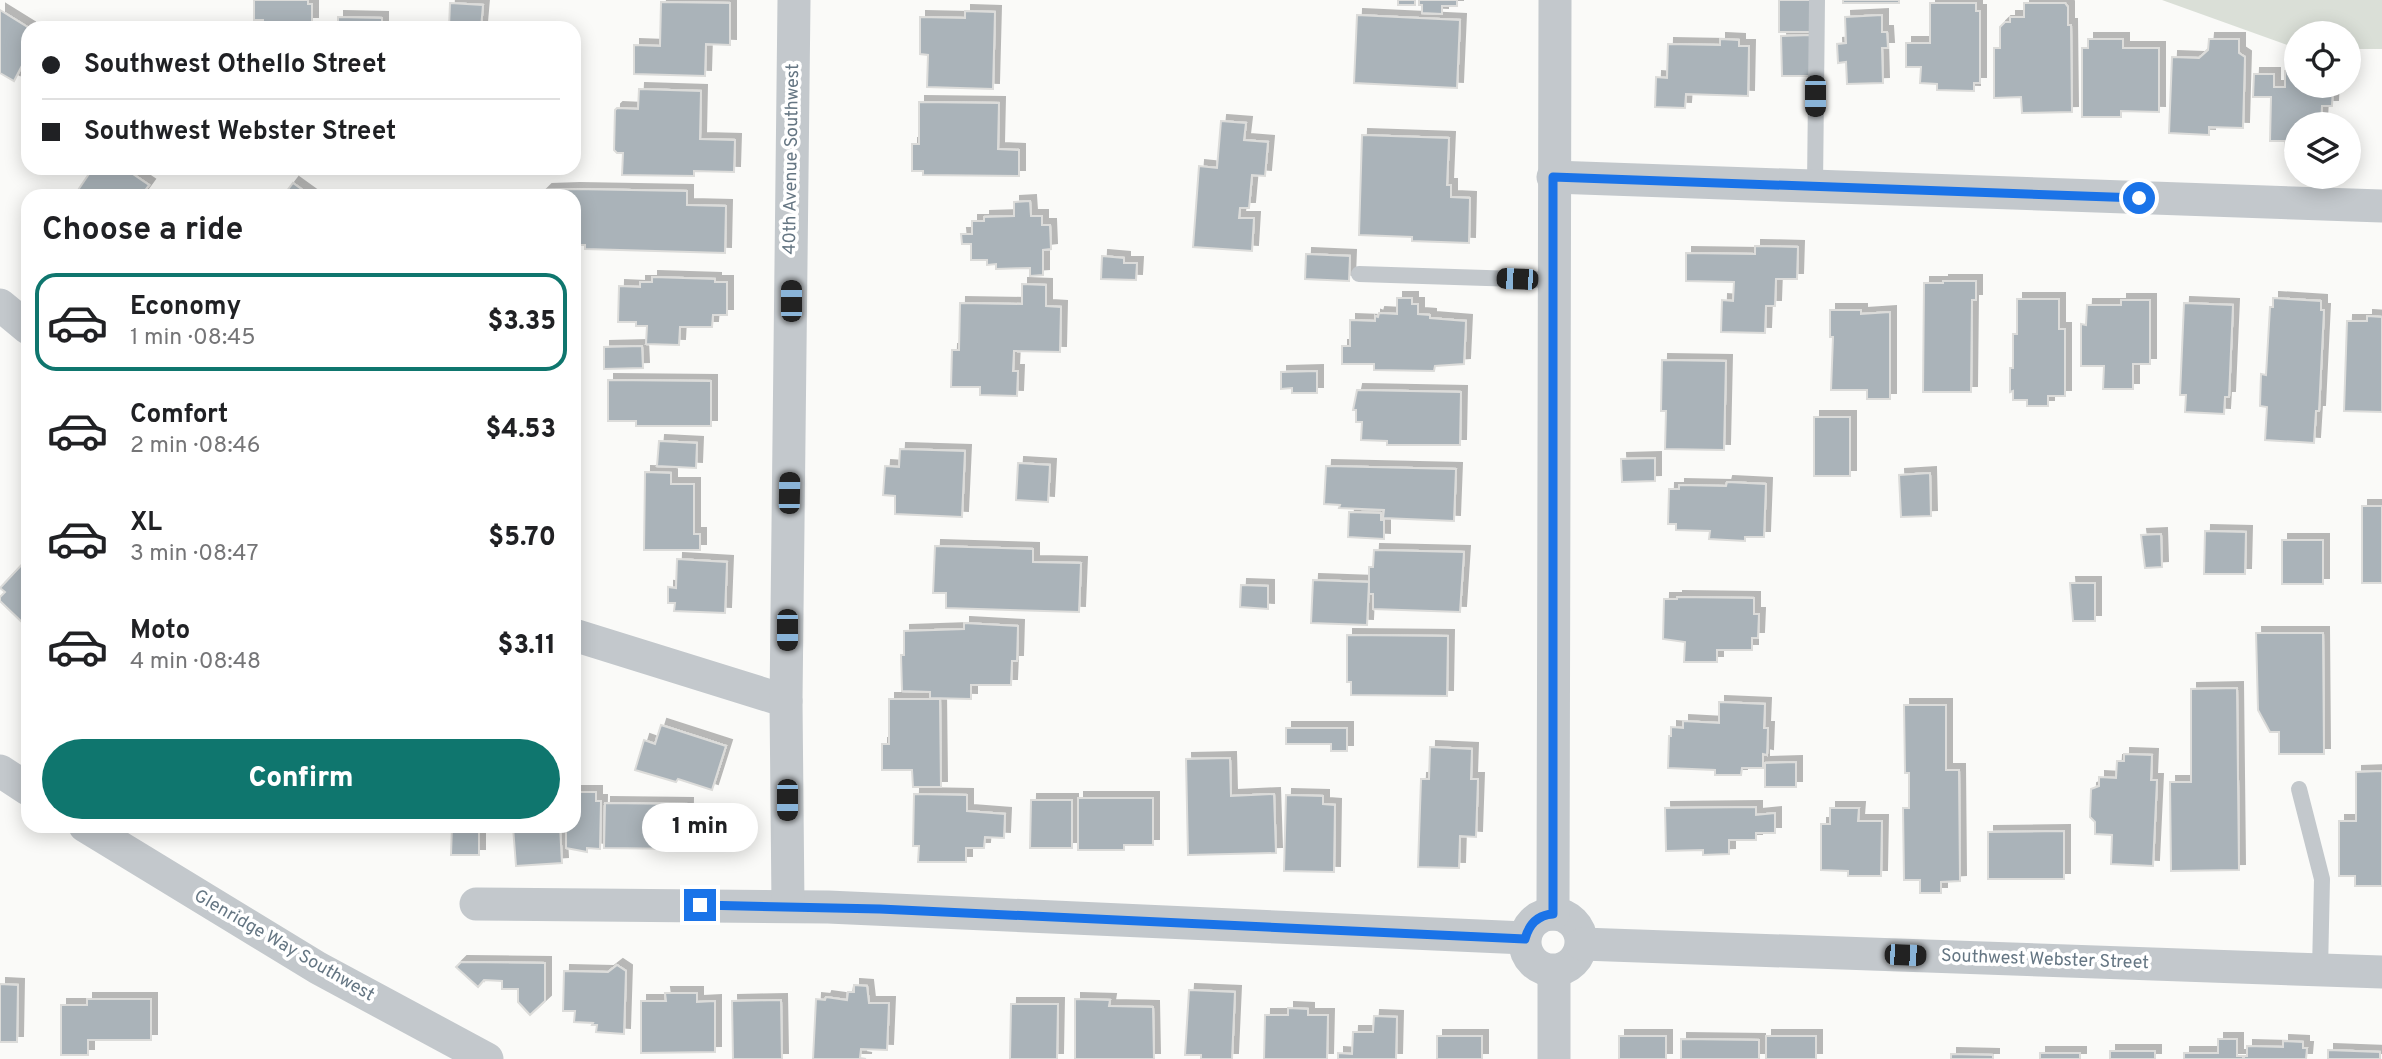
<!DOCTYPE html>
<meta charset="utf-8">
<style>
:root{--surface:#fff;--page:#f6f6f6;--text:#202124;--muted:#757577;--line:#e0e0e0;--accent:#0f766e}
body{margin:0;font-family:Overpass,sans-serif;background:var(--page);color:var(--text);height:100vh;display:flex;flex-direction:column;font-size:26px;white-space:nowrap}
*{box-sizing:border-box;margin:0}
p{font-size:23px;color:var(--muted)}
.icon{flex:none;width:38px;height:38px;fill:none;stroke:currentColor;stroke-width:2;stroke-linecap:round;stroke-linejoin:round}
.map{position:relative;flex:1;overflow:hidden}
.drawer{position:absolute;left:21px;top:189px;width:560px;height:644px;display:flex;flex-direction:column;background:var(--surface);border-radius:21px;box-shadow:0 4px 18px #0003}
.drawer>*{flex:none}
.top-card{position:absolute;left:21px;top:21px;width:560px;height:154px;border-radius:21px;box-shadow:0 4px 18px #0003;display:grid;align-content:center;height:154px;padding:0 21px;background:var(--surface)}
.tools{position:absolute;left:2284px;top:21px;display:grid;gap:14px}
.tools a{display:grid;place-items:center;width:77px;height:77px;border-radius:50%;background:var(--surface);box-shadow:0 4px 18px #0003;font-size:35px}
.end{position:absolute;width:32px;height:32px;margin:-16px;border:9px solid #1a73e8;background:#fff;box-shadow:0 0 0 4px #fff}
.from{border-radius:50%}
.bubble{position:absolute;height:49px;border-radius:24px;background:var(--surface);box-shadow:0 4px 18px #0003;font-size:23px;font-weight:800;line-height:49px;text-align:center}
.car{position:absolute;width:21px;height:42px;margin:-21px -10px;border-radius:9px;box-shadow:0 0 5px 2px #0007;background:linear-gradient(#222 24%,#8ab4d8 0 40%,#222 0 76%,#8ab4d8 0 86%,#222 0)}
.top-card b{display:flex;align-items:center;gap:24px;height:66px;font-size:26px}
.top-card b+b{border-top:2px solid var(--line)}
.top-card i{width:18px;height:18px;background:var(--text)}
ul{padding:0;list-style:none}
li{display:flex;align-items:center;gap:21px;height:98px;margin:0 14px 10px;padding:0 7px;border:4px solid transparent;border-radius:21px}
li div{flex:1}
li b{display:block;font-size:26px}
li em{font-style:normal;font-weight:800}
li.on{border-color:var(--accent)}
li>.icon{width:63px;height:63px;stroke-width:1.5}
h2{padding:0 21px;font-size:32px;line-height:84px}
.primary-button{display:flex;gap:14px;margin-top:auto;padding:14px 21px}
.primary-button a{flex:1;height:80px;border-radius:42px;background:var(--accent);color:#fff;font-size:28px;font-weight:800;line-height:80px;text-align:center}
.map>svg:first-child{display:block}
.green{fill:#dadfd7}
.building{fill:#aab3b9;stroke:#dcdcda;stroke-width:2;filter:url(#shadow)}
.lines{fill:none;stroke-linecap:round;stroke-linejoin:round}
.lane{stroke:#c3c8cc;stroke-width:16}
.street{stroke:#c3c8cc;stroke-width:33}
.route{stroke:#1a73e8;stroke-width:9}
.labels{text-anchor:middle;dominant-baseline:central;stroke-width:7;stroke-linejoin:round;paint-order:stroke}
.street-label{font-size:18px;fill:#657683;stroke:#fff}
</style>
<div class="map">
<svg width="2382" height="1059" viewBox="0 0 2382 1059">
<defs>
<filter id="shadow"><feDropShadow dx="6" dy="-6" stdDeviation="0" flood-color="#0004"/></filter>
</defs>
<rect width="100%" height="100%" fill="#fafaf8"/>
<!-- green -->
<path class="green" d="M2162,0H2382V49H2349L2348,33H2296V48Z"/>
<!-- building -->
<g class="building">
<path d="M254,0H308V4H312V23H287V28H263V20H254Z"/>
<rect x="1398" y="0" width="17" height="5"/>
<path d="M1419,0H1457V6H1442V14L1422,13V5H1419Z"/>
<rect x="1779" y="0" width="34" height="32"/>
<rect x="1843" y="0" width="56" height="3"/>
<path d="M661,2L730,3V45L706,44L705,76L634,74V45L660,46Z"/>
<path d="M450,3L483,5L481,28H449Z"/>
<path d="M1930,3H1976V11H1980V83H1974V91L1937,90V84L1920,83L1921,67H1906V43H1930Z"/>
<path d="M2024,3H2065L2068,7V25H2071L2072,112L2022,113L2021,97L1994,98V48H2000V27L2005,22H2010V17H2024Z"/>
<path d="M0,10L29,28L28,54L14,81L0,73Z"/>
<path d="M965,11L995,12L993,89L927,87L928,55L920,54V17L965,18Z"/>
<path d="M1357,15L1460,20L1457,88L1354,83Z"/>
<path d="M1882,15V32H1887L1888,48H1882L1883,83L1847,84L1846,62L1838,63L1837,44L1846,43L1845,17Z"/>
<path d="M338,17L382,18V28H338Z"/>
<path d="M1812,35L1813,76H1782L1781,36Z"/>
<path d="M1720,39L1739,40V46H1749L1748,96L1686,94L1685,108L1655,107L1656,77L1667,78L1668,44L1720,45Z"/>
<path d="M2088,39H2123V48H2159V112L2121,111V117H2082V48H2088Z"/>
<path d="M2209,39H2239V53L2245,57L2243,128L2209,127V135L2169,133L2172,57L2199,58L2208,50Z"/>
<path d="M2285,71H2296V86H2333L2332,106H2322L2321,124H2296V152H2285V141H2270L2271,97H2253L2254,74H2274V87H2285Z"/>
<path d="M639,89L701,91L700,139L735,140L734,172L694,171V176L622,175L623,153H617L614,150L615,110L617,108L638,109Z"/>
<path d="M919,102L999,103L998,149L1019,150V176L923,175V171H912V144H919Z"/>
<path d="M1221,121L1246,123L1244,140L1268,142L1265,176L1252,175L1249,208H1240L1239,218H1254L1252,251L1193,247L1199,166L1217,168Z"/>
<path d="M1362,135L1449,138L1447,185H1451V197L1470,198L1469,243L1412,241V237L1359,235Z"/>
<path d="M93,168H124L149,185L141,196H74Z"/>
<path d="M293,183L311,196H283Z"/>
<path d="M574,189L687,191V205L726,206L725,253L585,249V245H574V196H540L546,190Z"/>
<path d="M1030,201L1031,216H1042V225H1050L1051,249L1043,250V275L1030,276V268L996,269V264L987,265V260H971V244H962L961,234H972V221H984V217L1014,216V202Z"/>
<path d="M1755,246L1798,247L1797,279H1776L1775,306H1766L1765,333L1721,332L1722,300L1733,301L1734,282L1686,281V253L1755,254Z"/>
<path d="M1306,254L1350,256L1349,281L1305,279Z"/>
<path d="M1102,256L1124,258V263H1137L1136,280L1101,279Z"/>
<path d="M652,277L715,279V282H727V315H713L712,327H680L679,345L646,344L647,326H636V322H618L619,286L640,287V282H652Z"/>
<path d="M1943,281H1976V300H1972L1971,392H1923L1924,283H1943Z"/>
<path d="M1022,284L1046,285V306L1061,307L1060,352L1014,351L1013,371H1018L1017,396L980,395V387H951L952,350H959L960,303L1022,304Z"/>
<path d="M1397,298H1412V304H1418V314L1430,315V318L1466,321L1464,364L1435,366L1434,371L1374,370V364H1342V346H1350V320L1375,321V316L1378,317L1379,313L1397,314Z"/>
<path d="M2273,298L2321,301V310H2324L2319,411H2316L2314,443L2265,440L2267,407L2260,406L2261,374L2266,375L2270,307H2273Z"/>
<path d="M2017,299H2059V329H2065V396H2048V406H2027V400H2013V391L2010,392V368H2013V334H2017Z"/>
<path d="M2121,300H2150V364H2133V389H2103L2104,366H2081V324L2086,325L2087,305H2121Z"/>
<path d="M2184,303L2233,305L2229,397H2225L2224,414L2185,412L2186,395H2180Z"/>
<path d="M1830,310H1861V314L1890,312V399H1867V390H1831L1833,337H1830Z"/>
<path d="M2367,316L2382,317V412L2344,411L2347,321H2367Z"/>
<path d="M642,346L643,368L604,369V347Z"/>
<path d="M1662,360L1726,361L1724,450L1665,449L1666,411H1661Z"/>
<path d="M1317,371V393H1292V388L1281,389V372Z"/>
<path d="M608,380L711,381V426H636V421H608Z"/>
<path d="M1357,390L1461,392L1460,445H1387V441L1361,440L1362,422H1356V410H1353Z"/>
<rect x="1814" y="417" width="36" height="59"/>
<path d="M659,441L697,443L696,468L657,466Z"/>
<path d="M900,449L965,451L962,517L895,514V496L883,495L885,466L899,467Z"/>
<path d="M1655,458V481L1622,482L1621,459Z"/>
<path d="M1018,463L1050,465L1048,502L1016,500Z"/>
<path d="M1326,466L1456,469L1454,521L1383,518L1384,510L1339,508L1340,505L1324,504Z"/>
<path d="M645,472L671,473V484H694V534H700V550H644Z"/>
<path d="M1930,473L1931,516L1901,517L1899,475Z"/>
<path d="M1727,482L1766,484L1764,537H1745V541L1709,539L1710,531L1676,530V524H1668L1669,489H1679V485L1726,486Z"/>
<rect x="2362" y="506" width="20" height="77"/>
<path d="M1349,512L1381,513V520H1384V539L1348,537Z"/>
<path d="M2205,531L2246,532L2245,574H2204Z"/>
<path d="M2161,534L2162,567L2145,568L2141,535Z"/>
<rect x="2282" y="540" width="41" height="44"/>
<path d="M935,546L1033,549V562L1081,563L1079,612L946,608V593H933Z"/>
<path d="M1374,550L1464,552L1460,612L1373,609V594H1369V567H1373Z"/>
<path d="M28,558V622L25,625L0,601V597L5,592L0,588Z"/>
<path d="M677,559L727,562L725,613L674,611L675,603H668V587L676,588Z"/>
<path d="M1313,580L1369,582L1367,625L1311,623Z"/>
<path d="M2070,583H2095V621H2073Z"/>
<path d="M1241,585L1268,586V609L1240,607Z"/>
<path d="M1677,597L1754,598V614H1759L1758,638H1752V650H1717V662H1684L1685,642L1663,639L1664,599H1677Z"/>
<path d="M964,623L1018,626L1017,661H1012L1011,685H971V699L930,698V692L902,691L901,655H904V631L964,629Z"/>
<path d="M2256,633H2323L2324,754H2279V732H2270L2258,710Z"/>
<path d="M1347,635L1448,636L1447,696L1351,695V682H1347Z"/>
<path d="M2237,688L2239,870L2171,871L2170,782H2191V689Z"/>
<path d="M889,699H940L941,787H913L912,770H882V744H889Z"/>
<path d="M1719,702L1765,704L1764,728H1768L1767,755L1763,754V768H1742L1741,775H1715V770L1668,768L1669,736H1671V727L1683,728V721L1719,723Z"/>
<path d="M1904,705H1946V770H1959L1960,881L1941,882V893H1920V880H1904L1903,808H1909V773H1905Z"/>
<path d="M661,725L726,746L712,790L678,779L676,782L635,770L644,740L655,744Z"/>
<path d="M1286,728H1347V751H1331V744H1286Z"/>
<path d="M1430,747L1472,749L1471,779H1478L1476,837L1460,836L1459,868L1418,867L1421,779H1429Z"/>
<path d="M2124,754L2152,755L2151,780H2157L2153,866L2111,864L2112,835L2095,834V822L2090,817L2091,789L2099,786V777L2116,778L2117,761H2124Z"/>
<path d="M1230,758L1231,796L1274,794L1276,853L1188,855L1186,759Z"/>
<path d="M1796,762V787H1765V763Z"/>
<path d="M2382,771V886H2355V876H2339V821H2356V772Z"/>
<path d="M574,792H596V801H601L600,849L587,848V852L566,848V826H574Z"/>
<path d="M914,794L967,795V811L1005,814L1004,838L985,837L984,848H966V862H918L919,846H913Z"/>
<path d="M1286,795L1323,796V804L1335,805L1334,872L1284,871Z"/>
<path d="M1078,798H1153V845H1124V850H1078Z"/>
<path d="M1031,800H1072V848H1030Z"/>
<path d="M605,803L687,804L686,849L604,848Z"/>
<path d="M1756,807V815L1775,813V833H1756V840H1729V854L1703,855V850L1666,851L1665,808Z"/>
<path d="M1830,808H1859L1858,821H1882L1881,876H1848V871L1821,870V824H1830Z"/>
<path d="M452,826H479V855H451Z"/>
<path d="M560,826L562,863L516,866L513,827Z"/>
<path d="M2064,831V879H1988V832Z"/>
<path d="M461,962L545,963V1001L530,1015L518,1002V989H502V981L484,980L478,987L456,967Z"/>
<path d="M617,965L626,971L624,1034L596,1032L597,1025H592L593,1023L574,1022L575,1011H563L564,971L608,972Z"/>
<path d="M0,984L18,985L17,1042H0Z"/>
<path d="M854,985L867,986L869,1003H889L887,1050L861,1049L860,1058L866,1059H813L816,999L825,1000L826,997L847,1000L848,992H854Z"/>
<path d="M1189,990L1235,992L1232,1059H1201V1055H1185Z"/>
<path d="M665,993H697V1002L715,1001V1052L641,1053V1001H666Z"/>
<path d="M87,999H151V1040H88V1055H61V1005H87Z"/>
<path d="M1075,999L1110,1000L1109,1006L1153,1007L1154,1059H1075Z"/>
<path d="M781,1000L782,1059H733L732,1001Z"/>
<path d="M1011,1004H1058L1057,1059H1010Z"/>
<path d="M1288,1008L1308,1009V1015H1328L1327,1059H1264L1265,1015H1288Z"/>
<path d="M1374,1016L1397,1017L1396,1059H1338V1053L1352,1054L1353,1032H1373Z"/>
<rect x="1437" y="1036" width="45" height="23"/>
<rect x="1619" y="1036" width="47" height="23"/>
<rect x="1766" y="1036" width="50" height="23"/>
<path d="M1681,1039L1759,1040V1059H1681Z"/>
<path d="M2218,1039H2237V1056H2243V1059H2184V1053H2218Z"/>
<path d="M2283,1041L2303,1042V1048H2307L2306,1059H2244V1056H2247V1046L2283,1047Z"/>
<path d="M2328,1050L2380,1052V1059H2328Z"/>
<rect x="2110" y="1051" width="45" height="8"/>
<rect x="2040" y="1053" width="40" height="6"/>
<path d="M1951,1054L1993,1055V1059H1951Z"/>
</g>
<g class="lines">
<!-- lane -->
<g class="lane">
<path d="M1815,186L1817,0"/>
<path d="M1359,274L1553,280"/>
<path d="M2299,789L2322,879L2320,970"/>
</g>
<!-- street -->
<g class="street">
<path d="M1553,177L2382,206"/>
<path d="M0,305L28,328"/>
<path d="M574,635L786,701"/>
<path d="M0,771L28,789"/>
<path d="M85,826L318,968L487,1059"/>
<path d="M476,904L828,907L1525,938"/>
<path d="M788,906L786,701L794,0"/>
<circle cx="1553" cy="942" r="28"/>
<path d="M1553,914L1555,0"/>
<path d="M1582,944L2382,972"/>
<path d="M1554,1059V971"/>
</g>
</g>
<g class="lines">
<!-- route -->
<path class="route" d="M700,905L880,909L1525,939C1529,924 1538,915 1553,914V177L2139,198"/>
</g>
<g class="labels">
<!-- street labels -->
<g class="street-label">
<text transform="translate(792 159) rotate(-89)">40th Avenue Southwest</text>
<text transform="translate(284 946) rotate(30)">Glenridge Way Southwest</text>
<text transform="translate(2045 960) rotate(2)">Southwest Webster Street</text>
</g>
</g>
</svg>
<div class="tools">
<a><svg class="icon" aria-label="locate" viewBox="0 0 24 24"><circle cx="12" cy="12" r="6"/><path d="M12 2v4M12 18v4M2 12h4M18 12h4"/></svg></a>
<a><svg class="icon" aria-label="layers" viewBox="0 0 24 24"><path d="M12 4l9 5-9 5-9-5zM3 14l9 5 9-5"/></svg></a>
</div>
<i class="end from" style="left:2139px;top:198px"></i>
<i class="end" style="left:700px;top:905px"></i>
<div class="bubble" style="left:642px;top:803px;width:116px">1 min</div>
<i class="car" style="left:1815px;top:96px;rotate:180deg"></i>
<i class="car" style="left:1517px;top:279px;rotate:272deg"></i>
<i class="car" style="left:791px;top:301px;rotate:0deg"></i>
<i class="car" style="left:789px;top:493px;rotate:1deg"></i>
<i class="car" style="left:787px;top:630px;rotate:180deg"></i>
<i class="car" style="left:787px;top:800px;rotate:180deg"></i>
<i class="car" style="left:1905px;top:955px;rotate:92deg"></i>
<div class="top-card">
<b><i class="from"></i>Southwest Othello Street</b>
<b><i></i>Southwest Webster Street</b>
</div>
<section class="drawer">
<h2>Choose a ride</h2>
<ul>
<li class="on"><svg class="icon" aria-label="car" viewBox="0 0 24 24"><path d="M5 17H2v-5l4-1 3-4h7l3 4 3 1v5h-3M9 17h6M6 11h13"/><circle cx="7" cy="17" r="2"/><circle cx="17" cy="17" r="2"/></svg><div><b>Economy</b><p>1 min · 08:45</p></div><em>$3.35</em></li>
<li><svg class="icon" aria-label="car" viewBox="0 0 24 24"><path d="M5 17H2v-5l4-1 3-4h7l3 4 3 1v5h-3M9 17h6M6 11h13"/><circle cx="7" cy="17" r="2"/><circle cx="17" cy="17" r="2"/></svg><div><b>Comfort</b><p>2 min · 08:46</p></div><em>$4.53</em></li>
<li><svg class="icon" aria-label="car" viewBox="0 0 24 24"><path d="M5 17H2v-5l4-1 3-4h7l3 4 3 1v5h-3M9 17h6M6 11h13"/><circle cx="7" cy="17" r="2"/><circle cx="17" cy="17" r="2"/></svg><div><b>XL</b><p>3 min · 08:47</p></div><em>$5.70</em></li>
<li><svg class="icon" aria-label="car" viewBox="0 0 24 24"><path d="M5 17H2v-5l4-1 3-4h7l3 4 3 1v5h-3M9 17h6M6 11h13"/><circle cx="7" cy="17" r="2"/><circle cx="17" cy="17" r="2"/></svg><div><b>Moto</b><p>4 min · 08:48</p></div><em>$3.11</em></li>
</ul>
<div class="primary-button"><a>Confirm</a></div>
</section>
</div>
